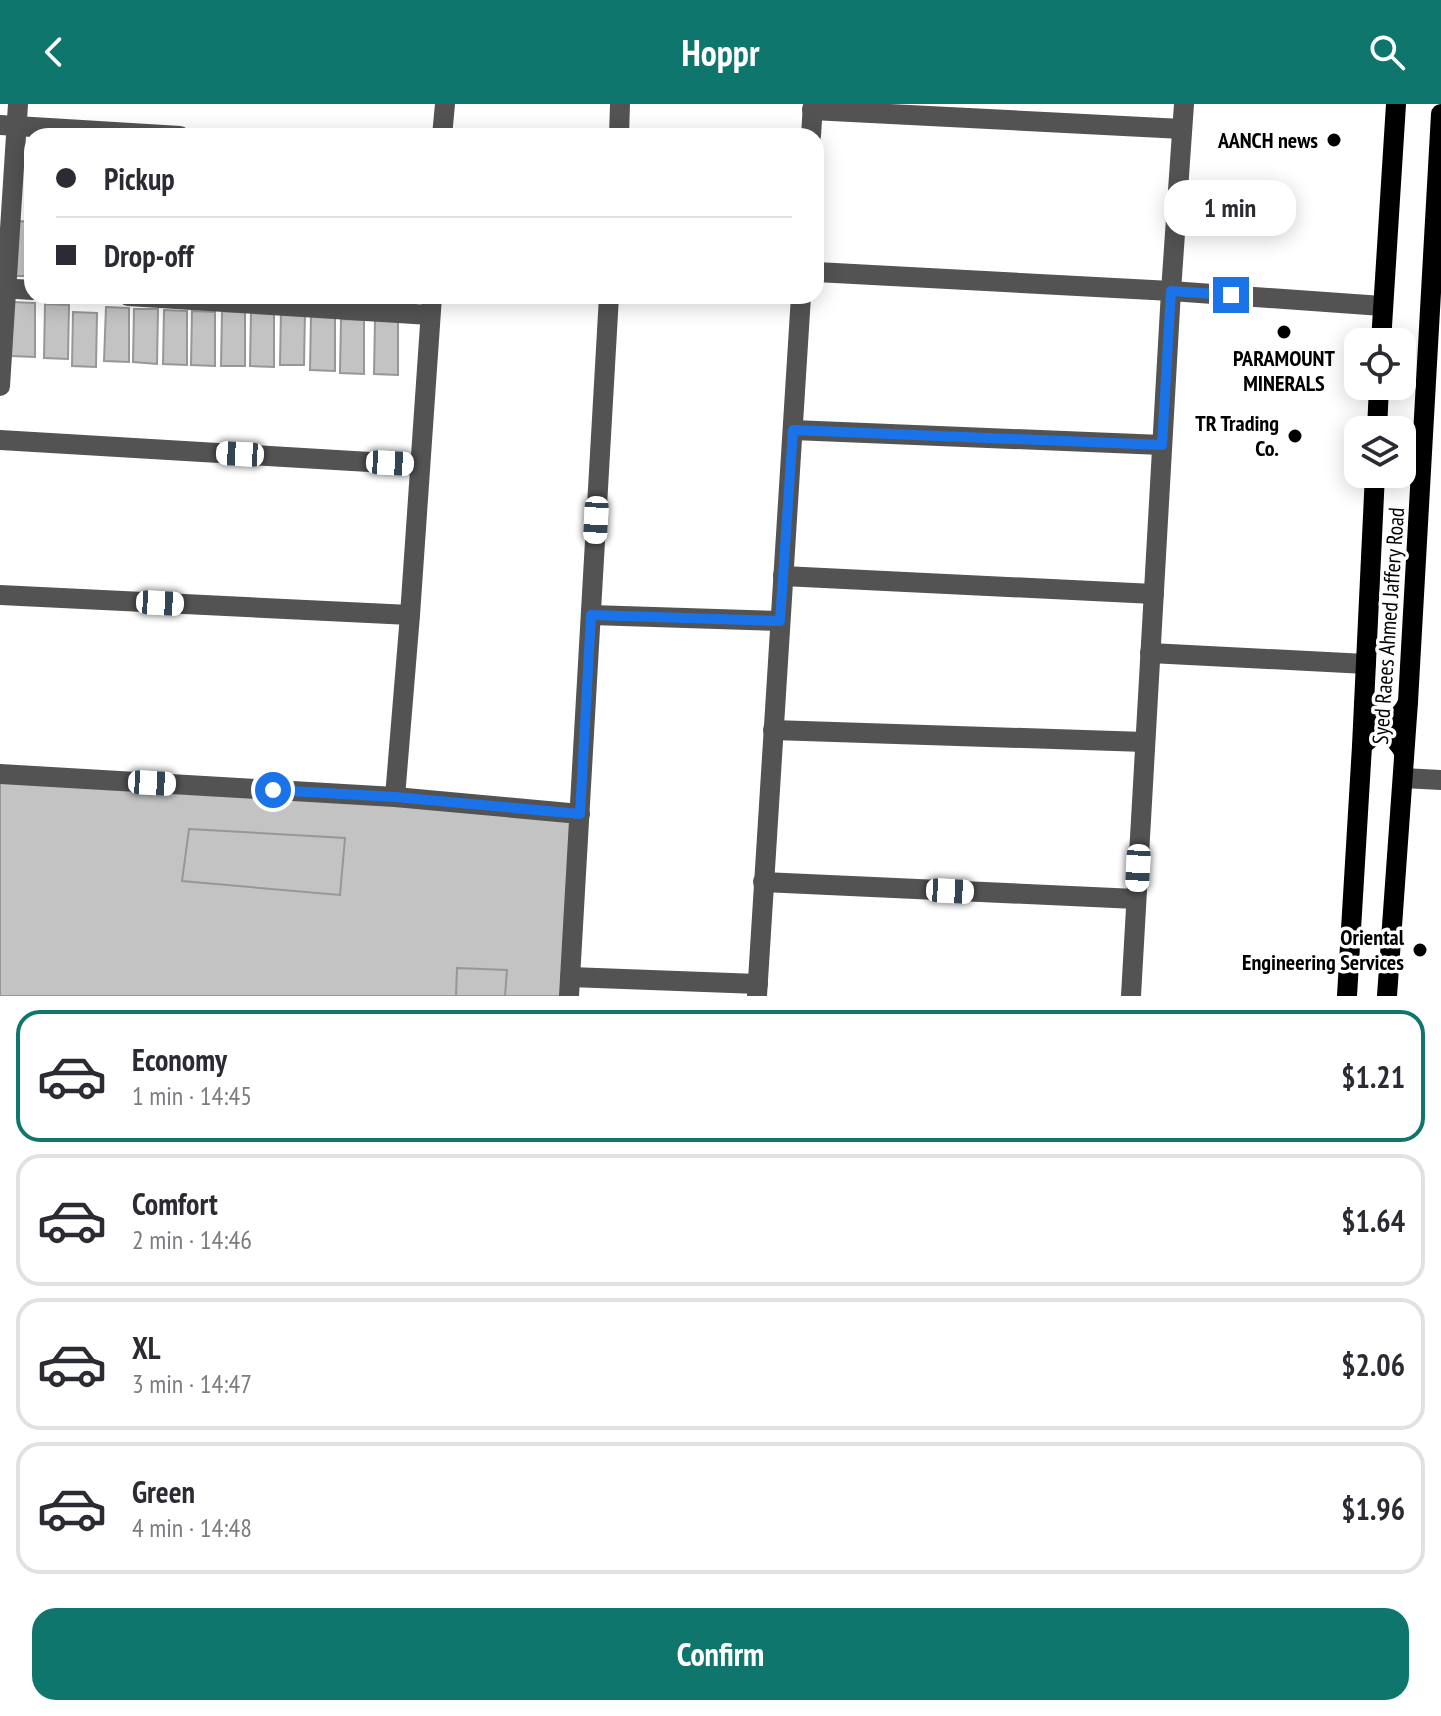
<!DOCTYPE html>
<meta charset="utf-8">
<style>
:root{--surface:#fff;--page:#f7f7f7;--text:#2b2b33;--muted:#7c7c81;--line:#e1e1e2;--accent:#0f766e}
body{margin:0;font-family:"PT Sans Narrow",sans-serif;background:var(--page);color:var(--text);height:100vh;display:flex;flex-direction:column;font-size:30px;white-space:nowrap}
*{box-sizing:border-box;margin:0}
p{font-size:26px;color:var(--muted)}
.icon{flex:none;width:44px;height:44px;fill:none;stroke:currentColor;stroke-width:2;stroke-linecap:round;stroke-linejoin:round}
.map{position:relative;height:892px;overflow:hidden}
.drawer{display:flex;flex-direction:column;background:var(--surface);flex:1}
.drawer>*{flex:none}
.top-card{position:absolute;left:24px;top:24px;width:800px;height:176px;border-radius:24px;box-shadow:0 4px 20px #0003;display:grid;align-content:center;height:176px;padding:0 32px;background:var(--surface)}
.tools{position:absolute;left:1344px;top:224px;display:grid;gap:16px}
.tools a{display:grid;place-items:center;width:72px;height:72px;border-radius:16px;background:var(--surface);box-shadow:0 4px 20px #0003;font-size:40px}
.end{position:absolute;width:36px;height:36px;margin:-18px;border:10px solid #1a73e8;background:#fff;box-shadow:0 0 0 4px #fff}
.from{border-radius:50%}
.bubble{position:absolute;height:56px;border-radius:24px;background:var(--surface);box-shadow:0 4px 20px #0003;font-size:26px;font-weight:600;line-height:56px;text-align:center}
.car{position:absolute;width:24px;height:48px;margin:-24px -12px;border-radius:10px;box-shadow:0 0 6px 2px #0007;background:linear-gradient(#fff 24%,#345 0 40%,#fff 0 76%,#345 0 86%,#fff 0)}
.top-card b{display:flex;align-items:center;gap:28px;height:76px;font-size:30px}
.top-card b+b{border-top:2px solid var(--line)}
.top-card i{width:20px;height:20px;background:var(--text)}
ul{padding:14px 0 0;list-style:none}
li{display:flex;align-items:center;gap:24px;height:132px;margin:0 16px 12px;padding:0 16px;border:4px solid var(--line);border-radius:24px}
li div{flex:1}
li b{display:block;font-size:30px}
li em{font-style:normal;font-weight:600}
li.selected{border-color:var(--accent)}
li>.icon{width:72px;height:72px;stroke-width:1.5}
.primary-button{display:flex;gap:16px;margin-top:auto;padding:16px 32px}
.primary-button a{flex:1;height:92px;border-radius:24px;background:var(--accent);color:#fff;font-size:32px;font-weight:600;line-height:92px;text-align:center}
header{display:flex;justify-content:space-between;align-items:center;height:104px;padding:0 32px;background:var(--accent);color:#fff;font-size:36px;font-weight:600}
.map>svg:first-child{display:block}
.building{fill:#c3c3c3;stroke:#979797;stroke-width:2}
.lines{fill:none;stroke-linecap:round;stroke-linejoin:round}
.minor{stroke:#535353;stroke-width:20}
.major{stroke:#000;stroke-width:20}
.route{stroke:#1a73e8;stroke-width:10}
.poi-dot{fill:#000;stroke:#fff;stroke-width:3}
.labels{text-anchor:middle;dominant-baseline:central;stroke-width:7;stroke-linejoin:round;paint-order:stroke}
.poi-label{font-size:22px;font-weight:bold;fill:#000;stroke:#fff;text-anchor:end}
.street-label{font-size:22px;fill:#000;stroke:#fff}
</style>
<header><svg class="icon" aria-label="back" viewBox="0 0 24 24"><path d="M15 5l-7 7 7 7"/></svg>Hoppr<svg class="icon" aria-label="search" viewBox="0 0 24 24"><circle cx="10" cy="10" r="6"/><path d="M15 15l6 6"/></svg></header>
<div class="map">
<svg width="1441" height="892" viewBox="0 0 1441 892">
<rect width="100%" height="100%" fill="#fff"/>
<!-- building -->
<g class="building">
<path d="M18,117L32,118V172H16Z"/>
<path d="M12,198L35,199V253L11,252Z"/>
<path d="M45,200L69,201L68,255L44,254Z"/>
<path d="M106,203L129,204V258L104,257Z"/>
<path d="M134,205H158L157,260L133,258Z"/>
<path d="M164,206L187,207V261L163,260Z"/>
<path d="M281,206L305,207L304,261H280Z"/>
<path d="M192,207L215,208V262L191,261Z"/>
<path d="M222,207L245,208V262H221Z"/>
<path d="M73,208L97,209L96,263L72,262Z"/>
<path d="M251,208L274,209V263L250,262Z"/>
<path d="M311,212L335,213V267L310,266Z"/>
<path d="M341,215L364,216V270L340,269Z"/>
<path d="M375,216H398V271L374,270Z"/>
<path d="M0,675L580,710L566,892H0Z"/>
<path d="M189,725L345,734L340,791L182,777Z"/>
<path d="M457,864L507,866L505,892H456Z"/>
</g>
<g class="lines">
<!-- minor -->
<g class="minor">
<path d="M812,6L1182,25"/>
<path d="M0,21L180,32"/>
<path d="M442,32L445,0"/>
<path d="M619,32L620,0"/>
<path d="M811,32L813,0"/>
<path d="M816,168L1171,187L1382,202"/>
<path d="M0,184L32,186"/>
<path d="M128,192L430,211"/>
<path d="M0,282L18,0"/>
<path d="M793,326L1162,341"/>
<path d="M0,336L420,361"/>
<path d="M783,472L1154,490"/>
<path d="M0,491L410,511"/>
<path d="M591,511L780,517"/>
<path d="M1150,549L1366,560"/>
<path d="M773,626L1145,638"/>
<path d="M0,670L395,693L580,710"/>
<path d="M1403,674L1441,676"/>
<path d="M395,693L410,511L432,192"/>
<path d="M763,778L1136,795"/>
<path d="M570,873L758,880"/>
<path d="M569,892L609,192"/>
<path d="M757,892L801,192"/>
<path d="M1131,892L1171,187L1184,0"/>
</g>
<!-- major -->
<g class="major">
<path d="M1381,238L1396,0"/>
<path d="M1377,326L1379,282"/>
<path d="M1364,600C1375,623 1400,620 1408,598"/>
<path d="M1362,642C1379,623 1393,628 1404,648"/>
<path d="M1347,892L1362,642L1375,370"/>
<path d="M1387,892L1408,598L1441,10"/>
</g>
</g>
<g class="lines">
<!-- route -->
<path class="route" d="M273,686L395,693L580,710L591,511L780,517L793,326L1162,341L1171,187L1231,191"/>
</g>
<!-- markers -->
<g class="poi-dot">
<circle cx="1334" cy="36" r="8"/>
<circle cx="1284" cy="228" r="8"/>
<circle cx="1295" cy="332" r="8"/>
<circle cx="1420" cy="846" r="8"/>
</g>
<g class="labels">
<!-- poi labels -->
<g class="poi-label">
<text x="1318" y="36">AANCH news</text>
<text x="1284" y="254" text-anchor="middle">PARAMOUNT<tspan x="1284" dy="25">MINERALS</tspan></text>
<text x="1279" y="319">TR Trading<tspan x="1279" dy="25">Co.</tspan></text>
<text x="1404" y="833">Oriental<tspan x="1404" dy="25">Engineering Services</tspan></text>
</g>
<!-- street labels -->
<g class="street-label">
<text transform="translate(1388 522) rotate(-86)">Syed Raees Ahmed Jaffery Road</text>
</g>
</g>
</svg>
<div class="tools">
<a><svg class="icon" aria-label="locate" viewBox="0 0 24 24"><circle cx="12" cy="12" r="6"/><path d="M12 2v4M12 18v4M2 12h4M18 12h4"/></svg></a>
<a><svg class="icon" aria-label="layers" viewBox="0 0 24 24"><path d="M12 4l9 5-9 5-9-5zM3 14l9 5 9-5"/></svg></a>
</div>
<i class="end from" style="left:273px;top:686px"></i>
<i class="end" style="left:1231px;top:191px"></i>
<div class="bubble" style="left:1164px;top:76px;width:132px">1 min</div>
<i class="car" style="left:240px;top:350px;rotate:273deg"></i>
<i class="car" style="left:390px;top:359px;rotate:93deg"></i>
<i class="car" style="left:596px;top:416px;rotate:183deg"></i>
<i class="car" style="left:160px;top:499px;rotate:93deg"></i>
<i class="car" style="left:152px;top:679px;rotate:93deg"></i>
<i class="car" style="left:1138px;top:764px;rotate:183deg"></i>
<i class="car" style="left:950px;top:787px;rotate:93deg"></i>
<div class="top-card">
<b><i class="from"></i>Pickup</b>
<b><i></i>Drop-off</b>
</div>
</div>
<section class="drawer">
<ul>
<li class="selected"><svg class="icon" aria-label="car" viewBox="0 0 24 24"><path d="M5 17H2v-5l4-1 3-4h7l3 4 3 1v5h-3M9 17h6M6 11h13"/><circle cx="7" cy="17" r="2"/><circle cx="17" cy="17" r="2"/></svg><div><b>Economy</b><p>1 min · 14:45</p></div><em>$1.21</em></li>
<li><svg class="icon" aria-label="car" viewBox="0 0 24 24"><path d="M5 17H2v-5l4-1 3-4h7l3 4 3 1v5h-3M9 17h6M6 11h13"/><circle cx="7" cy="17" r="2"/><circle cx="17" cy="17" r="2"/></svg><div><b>Comfort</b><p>2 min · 14:46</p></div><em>$1.64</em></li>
<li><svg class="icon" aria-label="car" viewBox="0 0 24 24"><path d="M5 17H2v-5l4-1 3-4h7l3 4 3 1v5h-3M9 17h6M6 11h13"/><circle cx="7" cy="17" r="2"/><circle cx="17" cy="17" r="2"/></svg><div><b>XL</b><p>3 min · 14:47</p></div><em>$2.06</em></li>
<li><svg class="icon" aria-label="car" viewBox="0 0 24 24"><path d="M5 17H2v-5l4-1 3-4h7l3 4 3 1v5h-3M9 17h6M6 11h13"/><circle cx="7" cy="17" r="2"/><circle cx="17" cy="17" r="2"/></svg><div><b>Green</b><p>4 min · 14:48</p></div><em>$1.96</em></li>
</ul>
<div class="primary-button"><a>Confirm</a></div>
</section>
